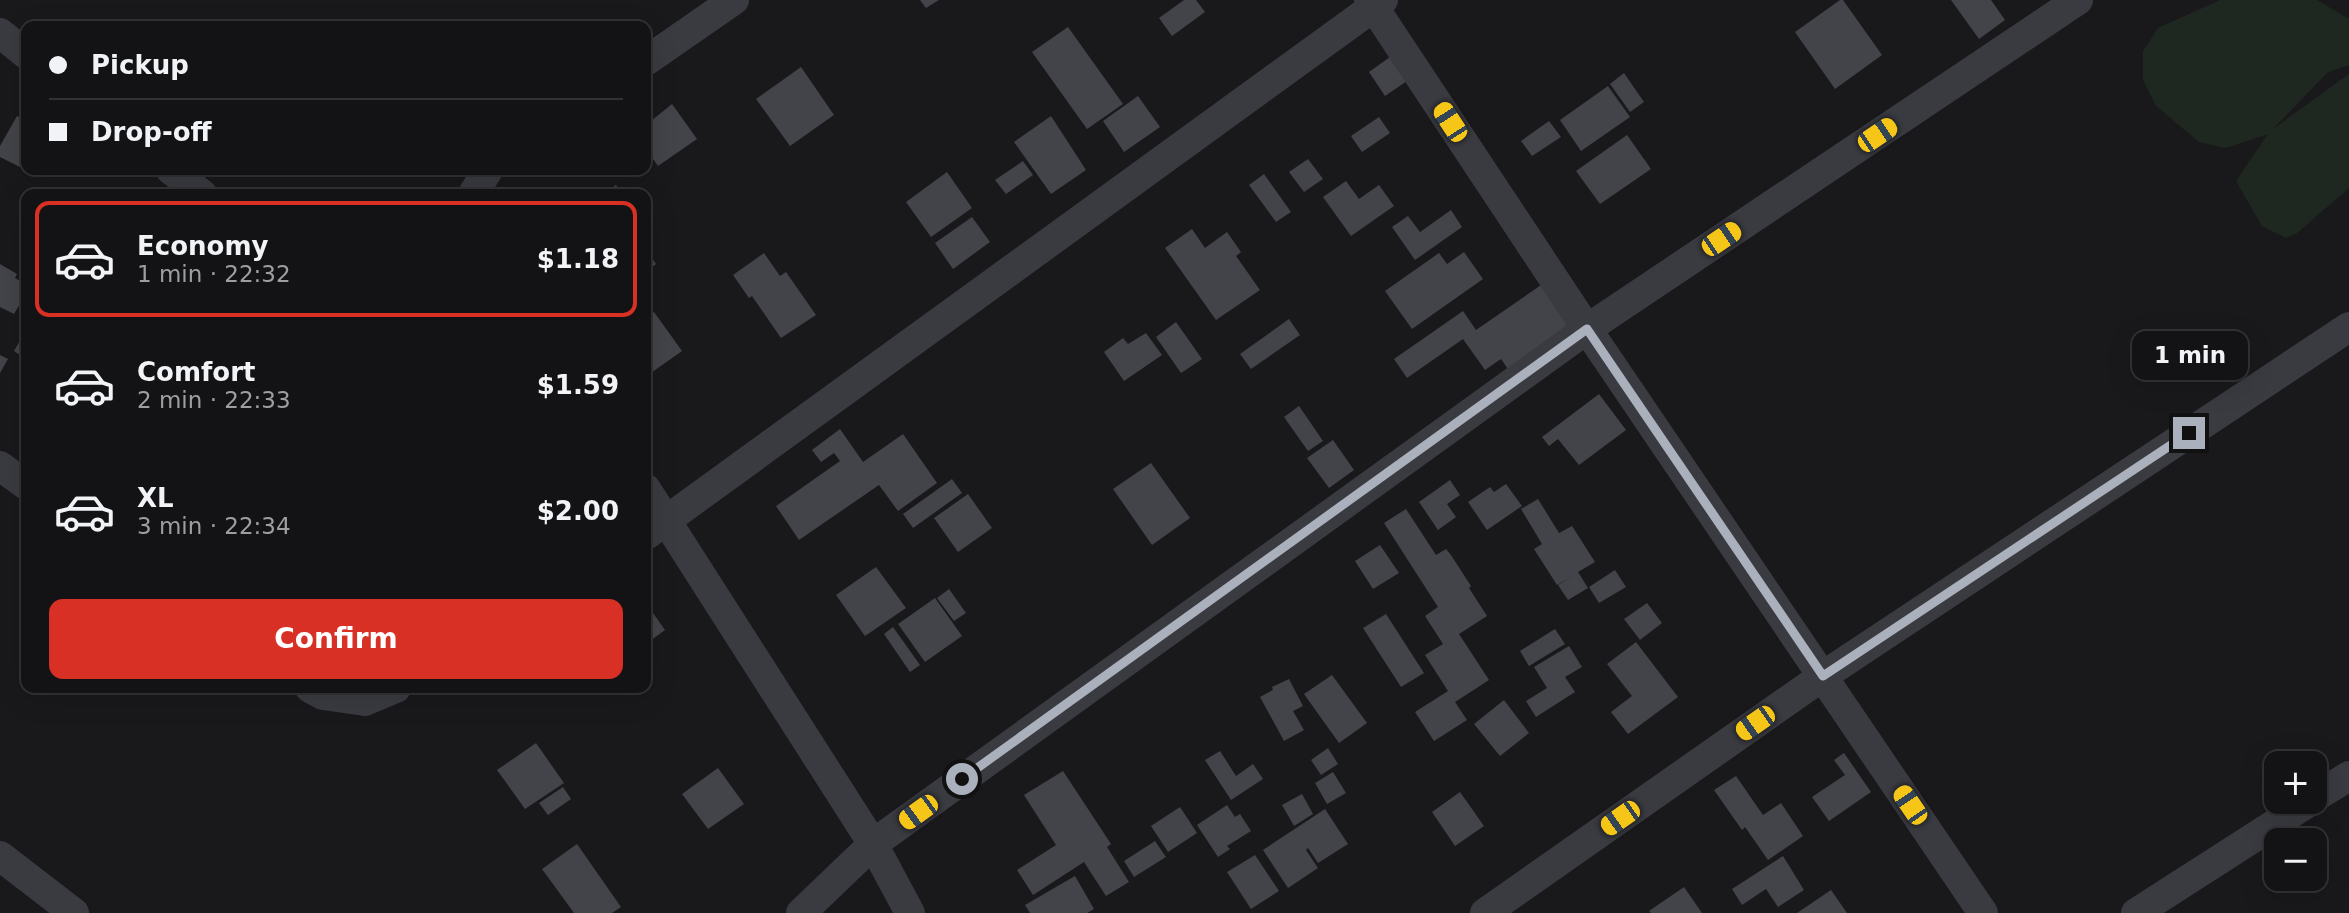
<!DOCTYPE html>
<meta charset="utf-8">
<style>
:root{--surface:#131315;--page:#1c1c1e;--text:#f1f3f6;--muted:#9d9ea0;--line:#323234;--accent:#d93025}
body{margin:0;font-family:"DejaVu Sans",sans-serif;background:var(--page);color:var(--text);height:100vh;display:flex;flex-direction:column;font-size:26px;white-space:nowrap}
*{box-sizing:border-box;margin:0}
p{font-size:23px;color:var(--muted)}
.icon{flex:none;width:38px;height:38px;fill:none;stroke:currentColor;stroke-width:2;stroke-linecap:round;stroke-linejoin:round}
.map{position:relative;flex:1;overflow:hidden}
.drawer{position:absolute;left:21px;top:189px;width:630px;height:504px;display:flex;flex-direction:column;background:var(--surface);border-radius:14px;box-shadow:0 7px 28px #0002,0 0 0 2px var(--line)}
.drawer>*{flex:none}
.hud{position:absolute;left:21px;top:21px;width:630px;height:154px;border-radius:14px;box-shadow:0 7px 28px #0002,0 0 0 2px var(--line);display:grid;align-content:center;height:154px;padding:0 28px;background:var(--surface)}
.tools{position:absolute;left:2264px;top:751px;display:grid;gap:14px}
.tools a{display:grid;place-items:center;width:63px;height:63px;border-radius:14px;background:var(--surface);box-shadow:0 7px 28px #0002,0 0 0 2px var(--line);font-size:35px}
.end{position:absolute;width:32px;height:32px;margin:-16px;border:9px solid #abb1bc;background:#111;box-shadow:0 0 0 4px #111}
.from{border-radius:50%}
.bubble{position:absolute;height:49px;border-radius:14px;background:var(--surface);box-shadow:0 7px 28px #0002,0 0 0 2px var(--line);font-size:23px;font-weight:700;line-height:49px;text-align:center}
.car{position:absolute;width:21px;height:42px;margin:-21px -10px;border-radius:9px;box-shadow:0 0 5px 2px #0007;background:linear-gradient(#f5c518 24%,#345 0 40%,#f5c518 0 76%,#345 0 86%,#f5c518 0)}
.hud b{display:flex;align-items:center;gap:24px;height:66px;font-size:26px}
.hud b+b{border-top:2px solid var(--line)}
.hud i{width:18px;height:18px;background:var(--text)}
ul{padding:12px 0 0;list-style:none}
li{display:flex;align-items:center;gap:21px;height:116px;margin:0 14px 10px;padding:0 14px;border:4px solid transparent;border-radius:14px}
li div{flex:1}
li b{display:block;font-size:26px}
li em{font-style:normal;font-weight:700}
li.selected{border-color:var(--accent)}
li>.icon{width:63px;height:63px;stroke-width:1.5}
.action{display:flex;gap:14px;margin-top:auto;padding:14px 28px}
.action a{flex:1;height:80px;border-radius:14px;background:var(--accent);color:#fff;font-size:28px;font-weight:700;line-height:80px;text-align:center}
.map>svg:first-child{display:block}
.green{fill:#1f2820}
.building{fill:#434449}
.lines{fill:none;stroke-linecap:round;stroke-linejoin:round}
.minor{stroke:#3a3b41;stroke-width:30}
.route{stroke:#abb1bc;stroke-width:9}
</style>
<div class="map">
<svg width="2349" height="913" viewBox="0 0 2349 913">
<rect width="100%" height="100%" fill="#19191c"/>
<!-- green -->
<path class="green" d="M2220,0H2317L2349,19V65L2328,72L2273,129L2349,74V188L2297,233L2286,238L2262,226L2236,181L2268,134L2226,148L2199,142L2156,106L2143,80V51L2158,28Z"/>
<!-- building -->
<g class="building">
<path d="M920,0H939L926,8Z"/>
<path d="M1184,0H1196L1205,12L1172,36L1159,18Z"/>
<path d="M1840,0H1843L1882,55L1835,89L1795,32Z"/>
<path d="M1951,0H1991L2005,20L1979,39Z"/>
<path d="M1068,27L1123,104L1087,129L1032,52Z"/>
<path d="M1390,57L1407,81L1385,96L1369,72Z"/>
<path d="M801,67L834,115L790,146L756,99Z"/>
<path d="M1624,73L1644,102L1630,112L1610,84Z"/>
<path d="M1608,86L1630,117L1581,151L1560,120Z"/>
<path d="M1138,96L1160,127L1124,152L1103,121Z"/>
<path d="M672,104L697,139L658,166L646,149V125Z"/>
<path d="M17,116L26,121V170L0,157V146Z"/>
<path d="M1051,116L1086,170L1051,194L1014,142Z"/>
<path d="M1379,117L1390,133L1362,152L1351,136Z"/>
<path d="M1549,121L1561,137L1532,156L1521,141Z"/>
<path d="M1627,135L1651,169L1600,204L1576,171Z"/>
<path d="M1308,159L1323,179L1304,192L1289,172Z"/>
<path d="M1023,161L1033,175L1006,194L995,180Z"/>
<path d="M947,172L972,208L931,237L906,202Z"/>
<path d="M1264,174L1291,212L1276,222L1249,185Z"/>
<path d="M1346,181L1359,199L1379,185L1394,206L1351,236L1323,197Z"/>
<path d="M616,185L622,194H603Z"/>
<path d="M580,187L585,194H569Z"/>
<path d="M1451,210L1462,227L1415,260L1392,227L1408,216L1420,232Z"/>
<path d="M972,217L990,242L953,269L935,243Z"/>
<path d="M1192,229L1205,248L1227,232L1241,252L1236,256L1260,290L1216,320L1165,248Z"/>
<path d="M646,250L656,264L646,272Z"/>
<path d="M1464,252L1483,279L1412,329L1385,291L1439,253L1447,264Z"/>
<path d="M764,253L780,276L786,272L816,315L781,338L752,296L749,298L733,275Z"/>
<path d="M0,264L17,274L15,278L26,284V299L24,297L14,314L0,307Z"/>
<path d="M1544,283L1572,324L1508,369L1501,359L1485,370L1463,339L1407,378L1394,359L1463,311L1476,330Z"/>
<path d="M654,312L682,351L648,375L646,372V318Z"/>
<path d="M1289,319L1300,335L1251,369L1240,354Z"/>
<path d="M1176,322L1202,359L1181,373L1156,337Z"/>
<path d="M26,330V359L14,351Z"/>
<path d="M1146,333L1162,355L1124,381L1104,352L1123,338L1128,344Z"/>
<path d="M0,355L8,359L0,373Z"/>
<path d="M1599,394L1626,430L1579,465L1558,439L1549,446L1542,437Z"/>
<path d="M1299,406L1323,441L1308,451L1284,417Z"/>
<path d="M840,429L863,462L903,434L937,483L898,511L879,485L799,540L776,506L840,461L834,453L821,462L812,450Z"/>
<path d="M1333,440L1354,470L1329,488L1307,458Z"/>
<path d="M1151,463L1190,518L1152,545L1113,489Z"/>
<path d="M952,479L962,493L913,528L903,514Z"/>
<path d="M1450,480L1460,495L1447,504L1456,517L1438,530L1419,502Z"/>
<path d="M1506,484L1522,506L1487,530L1468,502L1490,487L1494,492Z"/>
<path d="M968,494L992,528L958,552L934,518Z"/>
<path d="M1538,499L1559,533L1572,526L1595,562L1578,572L1588,588L1568,600L1558,585L1573,576L1557,585L1534,549L1542,544L1521,509Z"/>
<path d="M1406,509L1436,555L1446,549L1451,555L1471,586L1469,588L1487,616L1459,634L1489,680L1455,702L1467,720L1434,741L1415,712L1448,691L1425,655L1443,644L1425,616L1438,607L1384,523Z"/>
<path d="M1380,545L1399,573L1373,589L1355,561Z"/>
<path d="M876,567L906,608L865,636L836,595Z"/>
<path d="M1615,570L1626,587L1599,603L1589,587Z"/>
<path d="M949,589L966,613L954,621L937,598Z"/>
<path d="M935,598L962,636L925,662L898,624Z"/>
<path d="M646,603L665,630L646,644Z"/>
<path d="M1647,603L1662,623L1640,640L1624,619Z"/>
<path d="M1386,614L1424,673L1401,687L1363,628Z"/>
<path d="M893,627L920,665L910,672L884,634Z"/>
<path d="M1555,629L1565,644L1529,666L1520,651Z"/>
<path d="M1636,642L1678,697L1628,734L1611,712L1632,696L1607,664Z"/>
<path d="M1569,646L1582,667L1565,677L1575,692L1536,717L1526,701L1547,688L1534,667Z"/>
<path d="M1332,675L1367,723L1339,743L1304,694Z"/>
<path d="M1289,679L1303,706L1293,711L1304,730L1284,741L1260,697L1273,690L1272,687Z"/>
<path d="M1504,700L1529,733L1500,756L1474,724Z"/>
<path d="M536,743L564,783L525,809L497,770Z"/>
<path d="M1328,748L1338,764L1321,775L1311,760Z"/>
<path d="M1220,751L1236,776L1253,764L1263,779L1231,800L1205,760Z"/>
<path d="M1844,753L1871,792L1829,821L1812,797L1845,775L1834,760Z"/>
<path d="M718,768L744,804L708,829L682,794Z"/>
<path d="M1063,771L1111,844L1107,847L1129,882L1106,896L1084,862L1033,895L1017,870L1056,845L1024,795Z"/>
<path d="M1333,772L1346,793L1327,804L1315,783Z"/>
<path d="M1736,776L1763,815L1781,803L1803,836L1768,860L1745,827L1742,830L1714,790Z"/>
<path d="M563,787L571,799L548,815L539,803Z"/>
<path d="M1460,792L1484,826L1455,846L1432,812Z"/>
<path d="M1302,794L1313,814L1294,826L1282,805Z"/>
<path d="M1227,805L1235,817L1240,814L1251,831L1227,846L1230,849L1218,857L1197,825Z"/>
<path d="M1180,807L1197,833L1168,852L1151,826Z"/>
<path d="M1325,809L1348,844L1318,863L1308,848L1306,850L1318,868L1288,888L1263,850Z"/>
<path d="M1155,841L1166,857L1134,877L1124,861Z"/>
<path d="M577,844L621,907L612,913H574L542,869Z"/>
<path d="M1255,855L1279,891L1251,909L1227,872Z"/>
<path d="M1783,856L1804,890L1778,907L1766,889L1742,905L1732,889Z"/>
<path d="M1075,876L1094,909L1087,913H1030L1025,905Z"/>
<path d="M1684,887L1702,913H1651L1649,911Z"/>
<path d="M1831,890L1847,913H1797Z"/>
</g>
<g class="lines">
<!-- minor -->
<g class="minor">
<path d="M1369,0L1587,329L1983,913"/>
<path d="M0,33L26,54"/>
<path d="M646,61L734,0"/>
<path d="M171,170L202,194"/>
<path d="M473,194L488,170"/>
<path d="M0,466L26,485"/>
<path d="M646,489L873,844L910,913"/>
<path d="M646,535L1383,0"/>
<path d="M310,688L323,695L365,701L396,688"/>
<path d="M2315,797L2349,776"/>
<path d="M0,856L74,913"/>
<path d="M801,913L873,844L1587,329L2078,0"/>
<path d="M1485,913L1823,676L2349,327"/>
<path d="M2136,913L2309,802"/>
</g>
</g>
<g class="lines">
<!-- route -->
<path class="route" d="M962,779L1587,329L1823,676L2189,433"/>
</g>
</svg>
<div class="tools">
<a>+</a>
<a>−</a>
</div>
<i class="end from" style="left:962px;top:779px"></i>
<i class="end" style="left:2189px;top:433px"></i>
<div class="bubble" style="left:2132px;top:331px;width:116px">1 min</div>
<i class="car" style="left:1450px;top:122px;rotate:327deg"></i>
<i class="car" style="left:1877px;top:135px;rotate:56deg"></i>
<i class="car" style="left:1721px;top:239px;rotate:56deg"></i>
<i class="car" style="left:1755px;top:723px;rotate:235deg"></i>
<i class="car" style="left:1910px;top:805px;rotate:326deg"></i>
<i class="car" style="left:918px;top:812px;rotate:234deg"></i>
<i class="car" style="left:1620px;top:818px;rotate:235deg"></i>
<div class="hud">
<b><i class="from"></i>Pickup</b>
<b><i></i>Drop-off</b>
</div>
<section class="drawer">
<ul>
<li class="selected"><svg class="icon" aria-label="car" viewBox="0 0 24 24"><path d="M5 17H2v-5l4-1 3-4h7l3 4 3 1v5h-3M9 17h6M6 11h13"/><circle cx="7" cy="17" r="2"/><circle cx="17" cy="17" r="2"/></svg><div><b>Economy</b><p>1 min · 22:32</p></div><em>$1.18</em></li>
<li><svg class="icon" aria-label="car" viewBox="0 0 24 24"><path d="M5 17H2v-5l4-1 3-4h7l3 4 3 1v5h-3M9 17h6M6 11h13"/><circle cx="7" cy="17" r="2"/><circle cx="17" cy="17" r="2"/></svg><div><b>Comfort</b><p>2 min · 22:33</p></div><em>$1.59</em></li>
<li><svg class="icon" aria-label="car" viewBox="0 0 24 24"><path d="M5 17H2v-5l4-1 3-4h7l3 4 3 1v5h-3M9 17h6M6 11h13"/><circle cx="7" cy="17" r="2"/><circle cx="17" cy="17" r="2"/></svg><div><b>XL</b><p>3 min · 22:34</p></div><em>$2.00</em></li>
</ul>
<div class="action"><a>Confirm</a></div>
</section>
</div>
